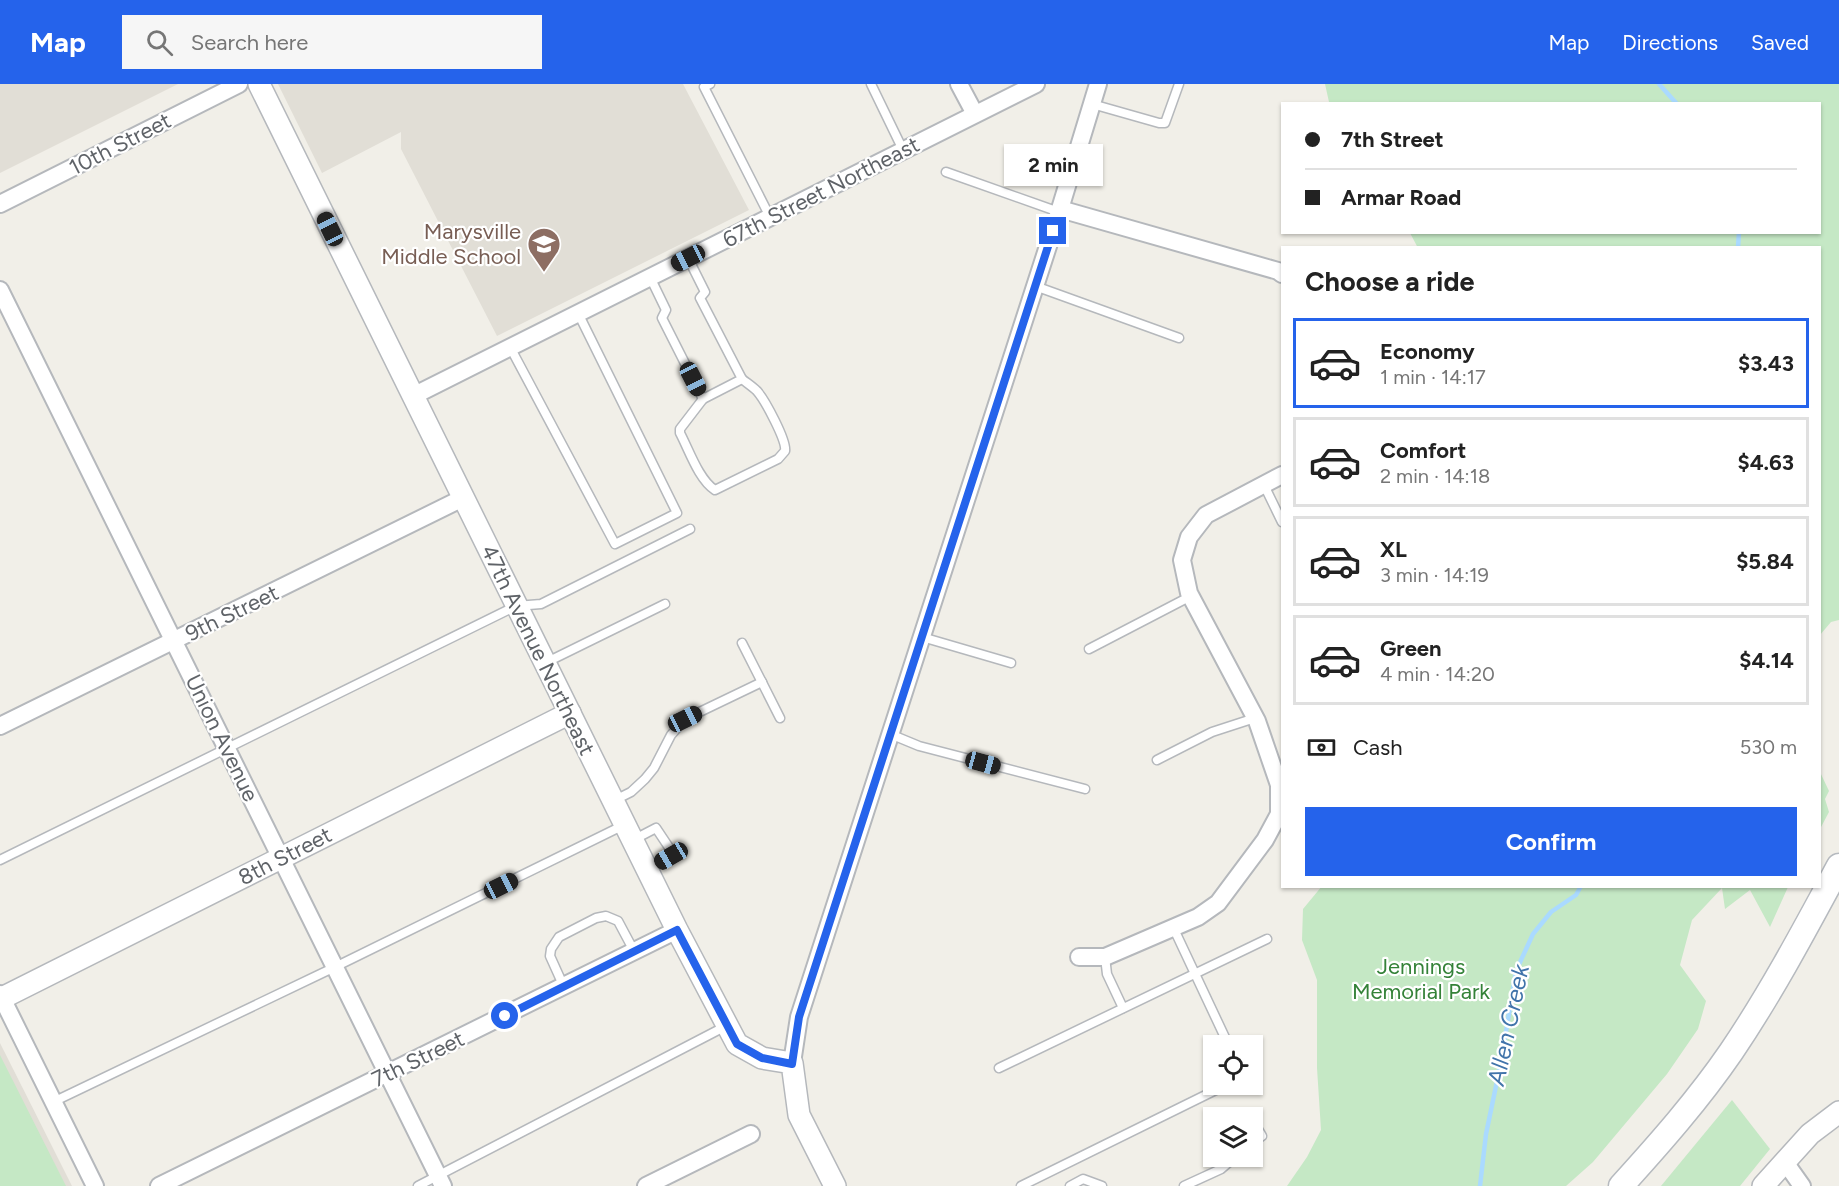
<!DOCTYPE html>
<meta charset="utf-8">
<style>
:root{--surface:#fff;--page:#f6f6f6;--text:#222;--muted:#767676;--line:#e0e0e0;--accent:#2563eb}
body{margin:0;font-family:Figtree,sans-serif;background:var(--page);color:var(--text);height:100vh;display:flex;flex-direction:column;font-size:22px;white-space:nowrap}
*{box-sizing:border-box;margin:0}
p{font-size:20px;color:var(--muted)}
.icon{flex:none;width:33px;height:33px;fill:none;stroke:currentColor;stroke-width:2;stroke-linecap:round;stroke-linejoin:round}
.map{position:relative;flex:1;overflow:hidden}
.panel{position:absolute;left:1281px;top:162px;width:540px;height:642px;display:flex;flex-direction:column;background:var(--surface);border-radius:0px;box-shadow:0 2px 4px #0004}
.panel>*{flex:none}
.hud{position:absolute;left:1281px;top:18px;width:540px;height:132px;border-radius:0px;box-shadow:0 2px 4px #0004;display:grid;align-content:center;height:132px;padding:0 24px;background:var(--surface)}
.controls{position:absolute;left:1203px;top:951px;display:grid;gap:12px}
.controls a{display:grid;place-items:center;width:60px;height:60px;border-radius:0px;background:var(--surface);box-shadow:0 2px 4px #0004;font-size:30px}
.end{position:absolute;width:27px;height:27px;margin:-14px;border:8px solid #2563eb;background:#fff;box-shadow:0 0 0 3px #fff}
.from{border-radius:50%}
.bubble{position:absolute;height:42px;border-radius:0px;background:var(--surface);box-shadow:0 2px 4px #0004;font-size:20px;font-weight:700;line-height:42px;text-align:center}
.car{position:absolute;width:18px;height:36px;margin:-18px -9px;border-radius:8px;box-shadow:0 0 4px 2px #0007;background:linear-gradient(#222 24%,#8ab4d8 0 40%,#222 0 76%,#8ab4d8 0 86%,#222 0)}
.hud b{display:flex;align-items:center;gap:21px;height:57px;font-size:22px}
.hud b+b{border-top:2px solid var(--line)}
.hud i{width:15px;height:15px;background:var(--text)}
ul{padding:0;list-style:none}
li{display:flex;align-items:center;gap:18px;height:90px;margin:0 12px 9px;padding:0 12px;border:3px solid var(--line);border-radius:0px}
li div{flex:1}
li b{display:block;font-size:22px}
li em{font-style:normal;font-weight:700}
li.current{border-color:var(--accent)}
li>.icon{width:54px;height:54px;stroke-width:1.5}
h2{padding:0 24px;font-size:27px;line-height:72px}
.pay{display:flex;align-items:center;gap:15px;height:66px;padding:0 24px;font-size:22px}
.pay p{margin-inline-start:auto}
.action{display:flex;gap:12px;margin-top:auto;padding:12px 24px}
.action a{flex:1;height:69px;border-radius:0px;background:var(--accent);color:#fff;font-size:24px;font-weight:700;line-height:69px;text-align:center}
header{display:flex;align-items:center;gap:36px;box-sizing:border-box;height:84px;padding:0 30px;background:var(--accent);color:#fff}
header strong{font-size:28px}
nav{display:flex;gap:33px;margin-inline-start:auto;font-size:21px}
.search{width:420px;height:54px;background:var(--page);display:flex;align-items:center;gap:15px;box-sizing:border-box;padding:0 21px;border-radius:0px;color:var(--muted);font-size:22px}
.map>svg:first-child{display:block}
.education{fill:#e1ded6}
.green{fill:#c5e8c5}
.lines{fill:none;stroke-linecap:round;stroke-linejoin:round}
.stream{stroke:#aadaff;stroke-width:4.5}
.service-casing{stroke:#b5b8bc;stroke-width:11}
.minor-casing{stroke:#b5b8bc;stroke-width:20}
.tertiary-casing{stroke:#b5b8bc;stroke-width:24}
.secondary-casing{stroke:#b6babf;stroke-width:27}
.service{stroke:#fff;stroke-width:8}
.minor{stroke:#fff;stroke-width:16}
.tertiary{stroke:#fff;stroke-width:21}
.secondary{stroke:#fff;stroke-width:24}
.route{stroke:#2563eb;stroke-width:8}
.labels{text-anchor:middle;dominant-baseline:central;stroke-width:4.5;stroke-linejoin:round;paint-order:stroke}
.street-label{font-size:22px;fill:#5f6368;stroke:#fff}
.education-label{font-size:22px;fill:#785e54;stroke:#fff;text-anchor:end}
.park-label{font-size:22px;fill:#348238;stroke:#fff}
.water-label{font-size:24px;font-style:italic;fill:#4174aa;stroke:#fff}
</style>
<header>
<strong>Map</strong>
<div class="search"><svg class="icon" aria-label="search" viewBox="0 0 24 24"><circle cx="10" cy="10" r="6"/><path d="M15 15l6 6"/></svg>Search here</div>
<nav><a>Map</a><a>Directions</a><a>Saved</a></nav>
</header>
<div class="map">
<svg width="1839" height="1102" viewBox="0 0 1839 1102">
<rect width="100%" height="100%" fill="#f1efe8"/>
<!-- education -->
<g class="education">
<path d="M0,0H178L0,89Z"/>
<path d="M278,0H683L749,126L497,252L401,65V48L322,89Z"/>
<path d="M0,959L72,1102H0Z"/>
</g>
<!-- green -->
<g class="green">
<path d="M1325,0H1839V536L1831,538L1820,551V164H1418L1410,149L1820,148V20H1334L1329,18Z"/>
<path d="M1820,688L1829,707L1825,715L1829,728L1820,745Z"/>
<path d="M1322,802H1788V803L1770,843L1750,806L1725,825L1722,804L1692,836L1680,881L1706,917L1698,945L1667,990L1593,1078L1566,1102H1287L1307,1073L1321,1046L1317,984V896L1302,856L1303,825Z"/>
<path d="M0,971L66,1102H0Z"/>
<path d="M1732,1016L1770,1065L1740,1102H1661Z"/>
</g>
<g class="lines">
<!-- stream -->
<g class="stream">
<path d="M1659,0L1677,20"/>
<path d="M1738,164L1739,148"/>
<path d="M1480,1102L1486,1050L1501,978L1516,887L1533,850L1551,828L1576,811L1581,802"/>
</g>
<!-- service casing -->
<g class="service-casing">
<g id="service">
<path d="M710,0L704,3L770,133"/>
<path d="M871,0L903,66"/>
<path d="M1092,20L1159,39H1165L1179,0"/>
<path d="M946,88L1059,128"/>
<path d="M650,193L666,226L662,234L703,315L742,295L700,214L705,208L688,174"/>
<path d="M1035,202L1179,254"/>
<path d="M510,263L615,460L677,429L578,229"/>
<path d="M703,315L680,345V349C689,366 699,396 715,406L778,375L785,367C787,357 765,316 757,307C753,303 747,299 742,295"/>
<path d="M1264,401L1282,438"/>
<path d="M922,553L1011,579"/>
<path d="M742,559L780,634"/>
<path d="M1089,565L1191,512"/>
<path d="M545,579L665,520"/>
<path d="M890,650L919,662L1085,705"/>
<path d="M1157,676L1212,648L1255,634"/>
<path d="M613,717L631,708L645,695L654,684L671,651L685,635L762,598"/>
<path d="M633,756L656,744L670,765L671,772L647,785"/>
<path d="M0,776L516,522L541,520L690,445"/>
<path d="M1173,843L1229,962"/>
<path d="M1105,873L1107,890L1123,924"/>
<path d="M564,903L550,872L551,865L559,853L596,834L606,832L618,837L634,867"/>
<path d="M999,984L1267,855"/>
<path d="M53,1018L335,883L624,741"/>
<path d="M1252,1035L1262,1052L1252,1059"/>
<path d="M418,1102L726,942"/>
<path d="M1021,1102L1228,1000"/>
<path d="M1070,1102L1083,1095L1102,1102"/>
<path d="M1184,1102L1221,1085L1236,1072"/>
</g>
</g>
<!-- minor casing -->
<g class="minor-casing">
<g id="minor">
<path d="M959,0L975,30"/>
<path d="M0,120L239,0"/>
<path d="M1060,125L1278,187L1282,190"/>
<path d="M0,206L443,1102"/>
<path d="M413,312L1036,0"/>
<path d="M0,642L463,414"/>
<path d="M1079,873H1105L1198,833L1218,819L1265,756L1279,730V701L1257,637L1189,509L1182,476L1189,453L1206,431L1282,391"/>
<path d="M0,910L95,1102"/>
<path d="M792,979L799,933L1060,125L1098,0"/>
<path d="M1785,1078L1802,1102"/>
<path d="M159,1102L677,846"/>
<path d="M646,1102L751,1050"/>
</g>
</g>
<!-- tertiary casing -->
<g class="tertiary-casing">
<g id="tertiary">
<path d="M259,0L677,846L737,960L762,974L792,979L799,1031L835,1102"/>
<path d="M0,915L570,629"/>
<path d="M1763,1102L1810,1050L1839,1028"/>
</g>
</g>
<!-- secondary casing -->
<g class="secondary-casing">
<path id="secondary" d="M1621,1102C1660,1059 1698,1016 1731,968C1771,909 1805,845 1839,782"/>
</g>
<!-- service -->
<use href="#service" class="service"/>
<!-- minor -->
<use href="#minor" class="minor"/>
<!-- tertiary -->
<use href="#tertiary" class="tertiary"/>
<!-- secondary -->
<use href="#secondary" class="secondary"/>
</g>
<g class="lines">
<!-- route -->
<path class="route" d="M505,932L677,846L737,960L762,974L792,980L799,933L1053,147"/>
</g>
<!-- icons -->
<defs>
<g id="school-pin" transform="scale(1.725)"><path d="M0 17L-7.5 6A9.5 9.5 0 1 1 7.5 6Z" fill="#8d6e63" stroke="#fff"/><path d="M0-5L7-2L0 1L-7-2ZM-4 1L0 2.5L4 1V4Q0 6-4 4Z" fill="#fff"/></g>
</defs>
<g fill-rule="evenodd">
<use href="#school-pin" x="544" y="160"/>
</g>
<g class="labels">
<!-- street labels -->
<g class="street-label">
<text transform="translate(120 60) rotate(-27)">10th Street</text>
<text transform="translate(821 108) rotate(-27)">67th Street Northeast</text>
<text transform="translate(232 529) rotate(-26)">9th Street</text>
<text transform="translate(538 566) rotate(64)">47th Avenue Northeast</text>
<text transform="translate(222 654) rotate(64)">Union Avenue</text>
<text transform="translate(285 772) rotate(-27)">8th Street</text>
<text transform="translate(418 975) rotate(-26)">7th Street</text>
</g>
<!-- education labels -->
<g class="education-label">
<text x="521" y="147">Marysville<tspan x="521" dy="25">Middle School</tspan></text>
</g>
<!-- park labels -->
<g class="park-label">
<text x="1421" y="882">Jennings<tspan x="1421" dy="25">Memorial Park</tspan></text>
</g>
<!-- water labels -->
<g class="water-label">
<text transform="translate(1508 941) rotate(-78)">Allen Creek</text>
</g>
</g>
</svg>
<div class="controls">
<a><svg class="icon" aria-label="locate" viewBox="0 0 24 24"><circle cx="12" cy="12" r="6"/><path d="M12 2v4M12 18v4M2 12h4M18 12h4"/></svg></a>
<a><svg class="icon" aria-label="layers" viewBox="0 0 24 24"><path d="M12 4l9 5-9 5-9-5zM3 14l9 5 9-5"/></svg></a>
</div>
<i class="end from" style="left:505px;top:932px"></i>
<i class="end" style="left:1053px;top:147px"></i>
<div class="bubble" style="left:1004px;top:60px;width:99px">2 min</div>
<i class="car" style="left:330px;top:145px;rotate:334deg"></i>
<i class="car" style="left:688px;top:174px;rotate:243deg"></i>
<i class="car" style="left:693px;top:295px;rotate:153deg"></i>
<i class="car" style="left:685px;top:635px;rotate:64deg"></i>
<i class="car" style="left:983px;top:679px;rotate:105deg"></i>
<i class="car" style="left:671px;top:772px;rotate:240deg"></i>
<i class="car" style="left:501px;top:802px;rotate:64deg"></i>
<div class="hud">
<b><i class="from"></i>7th Street</b>
<b><i></i>Armar Road</b>
</div>
<section class="panel">
<h2>Choose a ride</h2>
<ul>
<li class="current"><svg class="icon" aria-label="car" viewBox="0 0 24 24"><path d="M5 17H2v-5l4-1 3-4h7l3 4 3 1v5h-3M9 17h6M6 11h13"/><circle cx="7" cy="17" r="2"/><circle cx="17" cy="17" r="2"/></svg><div><b>Economy</b><p>1 min · 14:17</p></div><em>$3.43</em></li>
<li><svg class="icon" aria-label="car" viewBox="0 0 24 24"><path d="M5 17H2v-5l4-1 3-4h7l3 4 3 1v5h-3M9 17h6M6 11h13"/><circle cx="7" cy="17" r="2"/><circle cx="17" cy="17" r="2"/></svg><div><b>Comfort</b><p>2 min · 14:18</p></div><em>$4.63</em></li>
<li><svg class="icon" aria-label="car" viewBox="0 0 24 24"><path d="M5 17H2v-5l4-1 3-4h7l3 4 3 1v5h-3M9 17h6M6 11h13"/><circle cx="7" cy="17" r="2"/><circle cx="17" cy="17" r="2"/></svg><div><b>XL</b><p>3 min · 14:19</p></div><em>$5.84</em></li>
<li><svg class="icon" aria-label="car" viewBox="0 0 24 24"><path d="M5 17H2v-5l4-1 3-4h7l3 4 3 1v5h-3M9 17h6M6 11h13"/><circle cx="7" cy="17" r="2"/><circle cx="17" cy="17" r="2"/></svg><div><b>Green</b><p>4 min · 14:20</p></div><em>$4.14</em></li>
</ul>
<div class="pay"><svg class="icon" aria-label="cash" viewBox="0 0 24 24"><path d="M3 7h18v10H3z"/><circle cx="12" cy="12" r="2"/></svg>Cash<p>530 m</p></div>
<div class="action"><a>Confirm</a></div>
</section>
</div>
